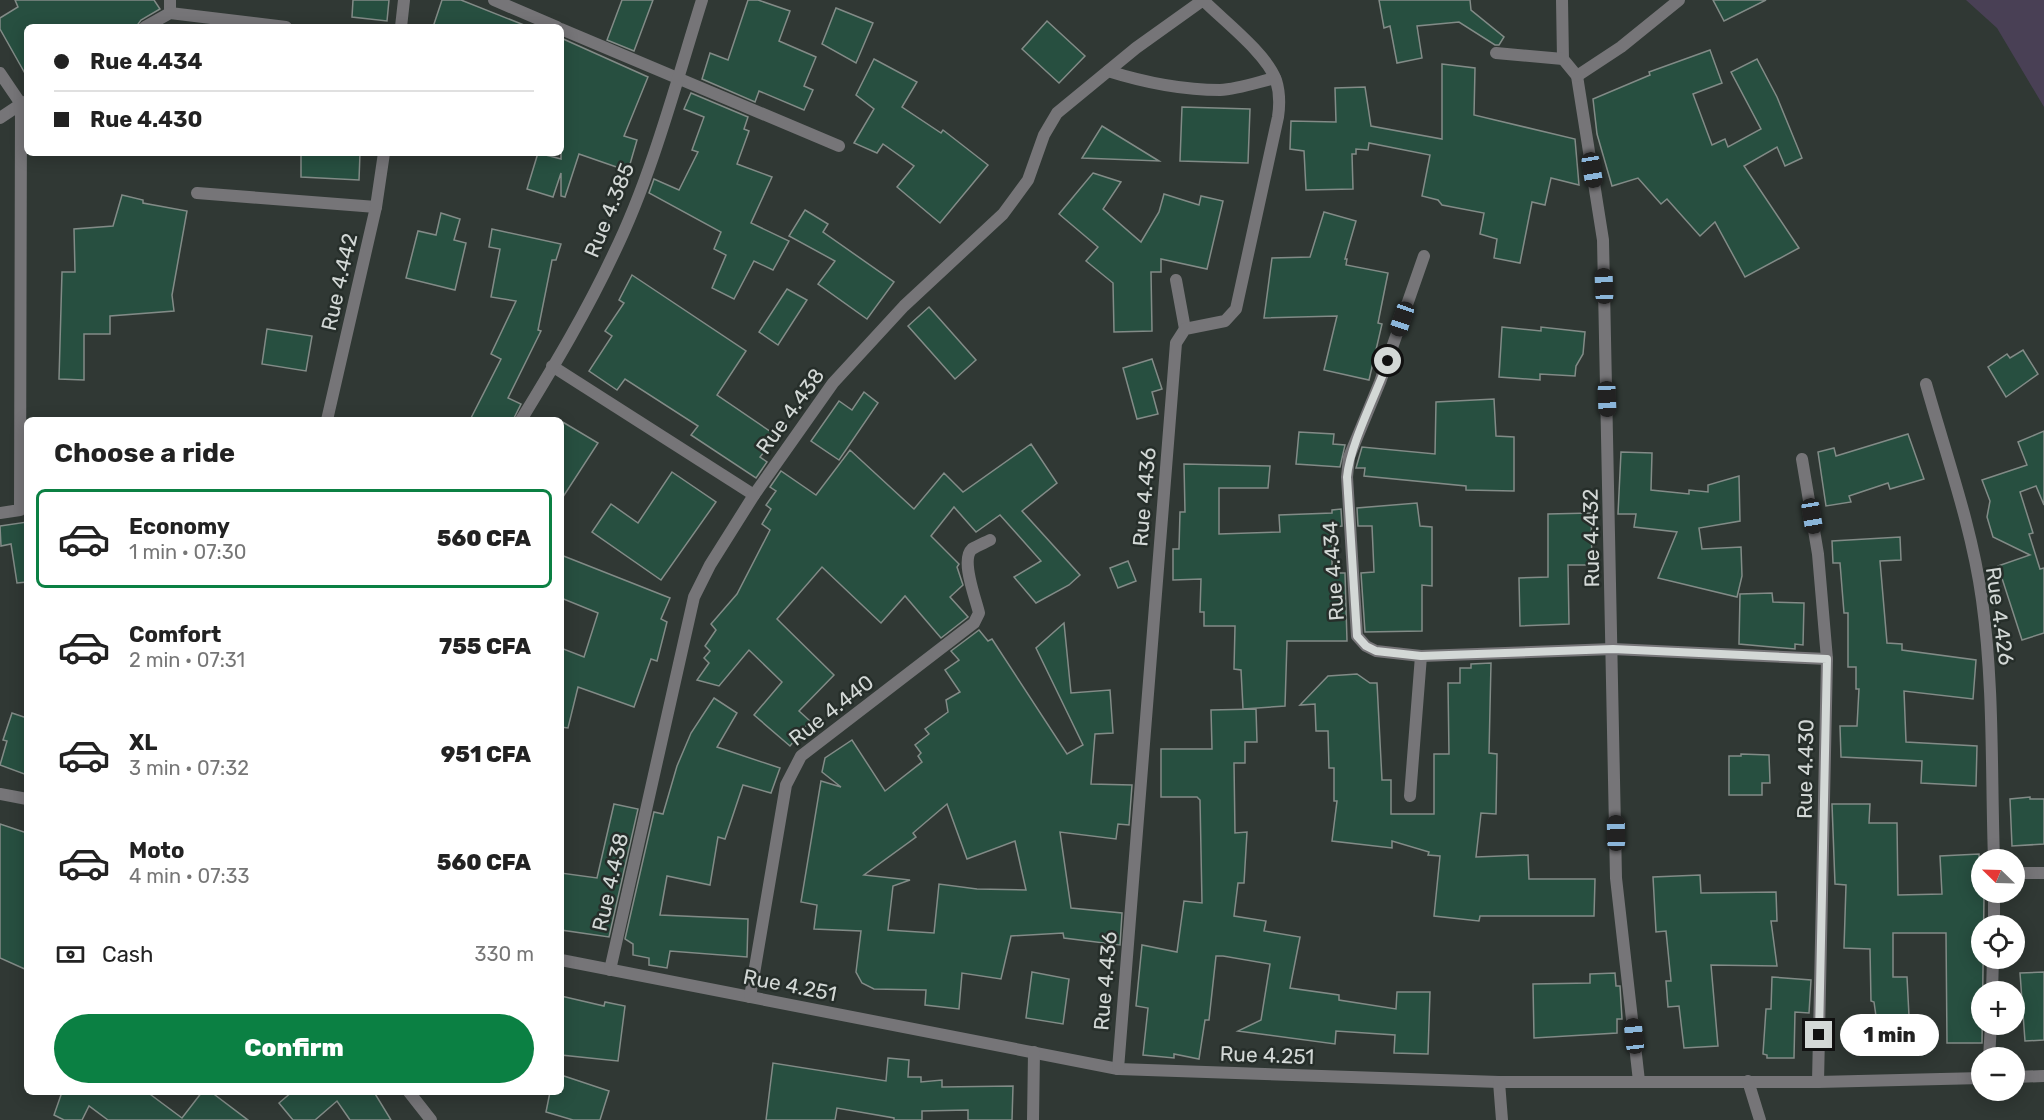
<!DOCTYPE html>
<meta charset="utf-8">
<style>
:root{--surface:#fff;--page:#f6f6f6;--text:#222;--muted:#767676;--line:#e0e0e0;--accent:#0b8043}
body{margin:0;font-family:Rubik,sans-serif;background:var(--page);color:var(--text);height:100vh;display:flex;flex-direction:column;font-size:22px;white-space:nowrap}
*{box-sizing:border-box;margin:0}
p{font-size:20px;color:var(--muted)}
.icon{flex:none;width:33px;height:33px;fill:none;stroke:currentColor;stroke-width:2;stroke-linecap:round;stroke-linejoin:round}
.map{position:relative;flex:1;overflow:hidden}
.side{position:absolute;left:24px;top:417px;width:540px;height:678px;display:flex;flex-direction:column;background:var(--surface);border-radius:9px;box-shadow:0 3px 15px #0003}
.side>*{flex:none}
.banner{position:absolute;left:24px;top:24px;width:540px;height:132px;border-radius:9px;box-shadow:0 3px 15px #0003;display:grid;align-content:center;height:132px;padding:0 30px;background:var(--surface)}
.needle{width:39px;rotate:293deg}
.controls{position:absolute;left:1971px;top:849px;display:grid;gap:12px}
.controls a{display:grid;place-items:center;width:54px;height:54px;border-radius:50%;background:var(--surface);box-shadow:0 3px 15px #0003;font-size:30px}
.end{position:absolute;width:27px;height:27px;margin:-14px;border:8px solid #d3d8d6;background:#111;box-shadow:0 0 0 3px #111}
.from{border-radius:50%}
.bubble{position:absolute;height:42px;border-radius:21px;background:var(--surface);box-shadow:0 3px 15px #0003;font-size:20px;font-weight:800;line-height:42px;text-align:center}
.car{position:absolute;width:18px;height:36px;margin:-18px -9px;border-radius:8px;box-shadow:0 0 4px 2px #0007;background:linear-gradient(#222 24%,#8ab4d8 0 40%,#222 0 76%,#8ab4d8 0 86%,#222 0)}
.banner b{display:flex;align-items:center;gap:21px;height:57px;font-size:22px}
.banner b+b{border-top:2px solid var(--line)}
.banner i{width:15px;height:15px;background:var(--text)}
ul{padding:0;list-style:none}
li{display:flex;align-items:center;gap:18px;height:99px;margin:0 12px 9px;padding:0 18px;border:3px solid transparent;border-radius:9px}
li div{flex:1}
li b{display:block;font-size:22px}
li em{font-style:normal;font-weight:800}
li.active{border-color:var(--accent)}
li>.icon{width:54px;height:54px;stroke-width:1.5}
h2{padding:0 30px;font-size:27px;line-height:72px}
.pay{display:flex;align-items:center;gap:15px;height:66px;padding:0 30px;font-size:22px}
.pay p{margin-inline-start:auto}
.primary-button{display:flex;gap:12px;margin-top:auto;padding:12px 30px}
.primary-button a{flex:1;height:69px;border-radius:36px;background:var(--accent);color:#fff;font-size:24px;font-weight:800;line-height:69px;text-align:center}
.map>svg:first-child{display:block}
.green{fill:#494055}
.building{fill:#274f40;stroke:#828b87;stroke-width:1.5;fill-rule:evenodd}
.lines{fill:none;stroke-linecap:round;stroke-linejoin:round}
.minor{stroke:#767578;stroke-width:12}
.route{stroke:#d3d8d6;stroke-width:8}
.labels{text-anchor:middle;dominant-baseline:central;stroke-width:5;stroke-linejoin:round;paint-order:stroke}
.street-label{font-size:21px;fill:#d3d8d6;stroke:#262e2a}
</style>
<div class="map">
<svg width="2044" height="1120" viewBox="0 0 2044 1120">
<rect width="100%" height="100%" fill="#303834"/>
<!-- green -->
<path class="green" d="M1966,0H2044V107L1997,28Z"/>
<!-- building -->
<g class="building">
<path d="M15,0H154L160,9L141,20L136,27H27V77L0,29V18L18,7Z"/>
<path d="M353,0H389L387,21L352,17Z"/>
<path d="M442,0H461L529,27H433Z"/>
<path d="M622,0H653L634,51L607,40Z"/>
<path d="M748,0H758L790,11L779,41L816,57L804,86L813,90L804,110L759,91L755,102L702,79L710,53L728,60Z"/>
<path d="M1379,0H1470L1471,10L1504,37L1499,45H1495L1459,22L1417,26L1422,58L1397,63L1390,26L1384,28Z"/>
<path d="M1713,0H1766L1724,21Z"/>
<path d="M836,8L873,23L856,63L822,44Z"/>
<path d="M1047,21L1085,56L1059,83L1022,49Z"/>
<path d="M561,38L648,77L624,136L637,140L628,171L579,154L565,197L561,196V173L553,197L527,189L538,153L561,159Z"/>
<path d="M1710,50L1722,83L1693,94L1712,145L1725,139L1728,147L1761,129L1731,72L1757,59L1777,97L1802,158L1785,166L1777,147L1744,166L1799,248L1745,277L1715,222L1700,236L1667,199L1661,204L1638,178L1612,186L1597,134L1593,99L1650,75L1649,72Z"/>
<path d="M874,59L917,82L902,107L941,133L943,130L988,165L940,223L897,187L914,166L883,144L877,153L854,143L874,109L856,95Z"/>
<path d="M1442,64L1475,68L1474,115L1575,139L1579,185L1551,178L1545,205L1532,202L1520,263L1494,258L1497,239L1480,234L1484,213L1442,205L1438,200L1422,196L1430,155L1369,143L1368,150L1356,149V154H1352L1353,189L1306,190L1304,151L1290,149L1291,121L1336,122L1335,88L1365,87L1371,126L1442,139Z"/>
<path d="M691,93L748,117L744,129L749,131L737,164L772,177L751,223L789,241L773,270L754,261L734,299L712,288L726,255L714,249L721,232L649,193L654,179L679,190L698,152L692,150L704,117L684,109Z"/>
<path d="M1182,107L1250,109L1248,163L1180,161Z"/>
<path d="M1102,126L1159,161L1082,158Z"/>
<path d="M301,153H360L359,180L301,177Z"/>
<path d="M1093,173L1121,182L1103,209L1141,242L1159,212L1164,194L1199,205L1201,196L1223,201L1207,269L1161,259V272H1151L1152,331L1114,332L1113,283L1086,261L1098,247L1059,214Z"/>
<path d="M122,195L143,200V203L187,211L172,295L174,311L110,316V334H84V380L59,379L62,272H75L74,229L113,226Z"/>
<path d="M805,210L828,224L823,232L894,282L867,319L818,284L835,261L789,236Z"/>
<path d="M1324,212L1356,221L1345,259H1347L1346,265L1388,273L1378,323L1382,324L1369,380L1324,370L1337,316L1264,318L1272,258L1310,257Z"/>
<path d="M441,213L460,219L454,240L466,243L455,290L406,278L418,231L436,235Z"/>
<path d="M492,229L561,244L556,260H552L538,330L541,331L508,398L521,404L513,420H470L501,359L491,354L516,301L491,297L500,249L489,247Z"/>
<path d="M632,275L746,351L717,395L774,434L762,451L764,452L760,457L767,462L756,478L691,435L698,426L625,379L617,390L589,371L612,336L605,331L624,303L619,300Z"/>
<path d="M787,289L807,300L778,345L759,332Z"/>
<path d="M929,307L976,360L955,379L908,326Z"/>
<path d="M1502,327L1541,331V327L1585,332L1583,354L1576,366L1575,376L1540,374V380L1499,377Z"/>
<path d="M267,329L312,336L306,371L262,364Z"/>
<path d="M2023,350L2038,374L2006,397L1988,367L2007,354L2010,358Z"/>
<path d="M1152,359L1162,389L1152,392L1158,414L1137,419L1123,368Z"/>
<path d="M864,392L878,403L839,460L811,441L839,401L852,410Z"/>
<path d="M1494,399L1496,436L1514,437V491L1466,490V486L1364,476L1365,468H1356L1362,447L1435,454L1436,402Z"/>
<path d="M561,421L598,443L561,500Z"/>
<path d="M2044,431V505L2036,486L2020,492L2033,533L2029,534L2040,569L2044,568V633L2022,640L1998,566L2030,555L1993,537L1987,517L1990,501L1982,480L2027,465L2018,442Z"/>
<path d="M1299,432L1334,434L1333,444L1345,445L1340,467L1296,464Z"/>
<path d="M1908,434L1924,479L1890,489L1888,483L1849,496L1851,502L1826,506L1818,452L1834,448L1836,456Z"/>
<path d="M1031,444L1057,483L1022,511L1080,575L1069,585L1036,603L1014,577L1041,561L1000,515L976,532L954,507L931,536L959,564L957,567L963,585L950,597L968,617L941,638L905,596L881,623L822,567L777,619L834,675L799,711L810,721L790,746L754,715L782,682L749,650L719,686L697,680L709,663L704,658L710,651L705,646L716,630L711,624L737,594L770,530L762,524L771,509L766,505L776,491L770,487L781,471L816,495L850,450L914,509L944,473L963,492Z"/>
<path d="M1621,452L1652,453L1651,490L1689,494V490L1708,492V485L1739,476L1740,521L1699,528L1702,549L1741,547L1742,576L1737,597L1658,578L1677,532L1634,527L1636,514H1618Z"/>
<path d="M1184,464L1270,466L1268,488H1219V534L1280,532L1279,515L1332,513V510L1341,509L1342,526L1332,527V573H1345L1347,641H1287L1285,706L1243,709L1241,670L1234,669L1235,626H1204V612H1200L1201,579L1173,580V549H1179L1180,512H1185Z"/>
<path d="M672,472L716,502L661,580L592,532L611,504L638,523Z"/>
<path d="M1417,503L1420,526L1432,527V586L1422,585V631L1365,632L1361,573L1374,572L1372,526H1358L1357,508Z"/>
<path d="M1591,513L1592,565H1568L1569,624L1520,626L1519,578L1548,577V514Z"/>
<path d="M27,522V582L17,583L11,544L1,546L0,526Z"/>
<path d="M1900,537L1901,560L1880,561L1887,643L1902,644V650L1976,660L1973,699L1904,691L1906,742L1977,746L1976,786L1921,783L1922,761L1841,757L1840,726H1857L1859,689H1856V667H1848V613H1844L1840,563H1833L1832,541Z"/>
<path d="M561,555L670,598L661,619L667,622L657,661L651,659L634,707L578,687L568,728L561,727V648L584,657L598,613L561,598Z"/>
<path d="M1128,561L1136,581L1118,588L1110,568Z"/>
<path d="M1772,593L1773,602L1804,603L1803,645L1795,644V649L1739,644L1740,594Z"/>
<path d="M1064,623L1071,693L1110,690L1113,733L1095,734L1091,784L1132,785L1129,825L1118,824L1116,839L1060,832L1071,908L1122,913L1120,945L1064,938L1063,933L1011,936L1001,979L962,973L959,1009L925,1005L926,990L874,989L862,983L856,972L861,931L814,929L817,905L801,902L821,781L841,787L822,772L825,758L852,740L885,791L922,762L918,756L921,753L915,745L929,734L925,729L948,712L946,700L960,692L945,670L959,660L951,651L979,630L988,641L992,639L1067,754L1083,745L1036,648ZM947,804L967,859L1015,841L1026,890L977,889L939,884L934,933L888,930L893,886L910,880L864,875L916,837L913,833Z"/>
<path d="M1491,663L1489,753L1497,754L1496,814L1481,813L1476,857L1528,855L1529,879H1595L1594,916H1480L1479,921L1434,916L1440,856L1428,855L1429,852L1392,841V848L1332,841L1337,801H1334V768H1329L1328,731H1316L1315,704L1300,705L1328,676L1357,674L1370,683H1377L1382,780H1391V814H1434V754H1449L1448,683H1460V668H1471V664Z"/>
<path d="M714,698L737,713L717,747L780,768L771,793L743,785L725,839L718,837L710,885L667,876L660,915L748,919L747,957L670,951L667,968L649,965V958L633,955V944L625,939L654,812L663,814L677,766L691,733Z"/>
<path d="M1256,709L1257,742H1245V763H1234L1235,833L1247,832L1244,883H1238L1234,916L1266,921L1264,931L1300,937L1290,988L1339,995V1000L1396,1009L1397,992H1430L1428,1054L1394,1053L1395,1035L1336,1031L1335,1044L1238,1031L1261,1020L1270,964L1223,956H1216L1209,1020H1205L1199,1059L1174,1054V1058L1143,1055L1148,1008L1136,1006L1142,945L1177,952L1184,901L1202,903L1200,800L1197,797H1161V749H1212L1211,710Z"/>
<path d="M12,713L27,718V775L0,765L7,741L3,740Z"/>
<path d="M1741,754L1769,755L1770,783H1762V795H1729V756H1741Z"/>
<path d="M2030,797V799H2044V844L2012,846L2010,799Z"/>
<path d="M614,804L638,809L609,937L561,930V873L597,878Z"/>
<path d="M1832,804H1870L1869,823H1897L1898,895L1942,894L1940,856L1979,854L1981,896H1984L1982,1043H1947L1946,933H1893V977H1907L1909,1016H1876L1874,1002L1871,1001L1870,949L1844,948L1846,885L1835,884Z"/>
<path d="M0,824L27,833V970L0,958Z"/>
<path d="M1700,875L1701,893L1776,892L1777,921H1771L1777,966L1711,965L1718,1046L1684,1048L1679,1006L1668,1007L1666,981H1671L1666,931L1656,932L1653,877Z"/>
<path d="M1032,972L1069,979L1063,1024L1026,1018Z"/>
<path d="M2044,972V1040L2025,1041L2020,973Z"/>
<path d="M1615,973L1616,986H1620L1622,1019H1617V1033L1534,1038L1533,984L1590,983V974Z"/>
<path d="M1772,977L1811,980L1809,1013L1795,1012L1794,1058H1767V1055L1763,1054L1766,1009H1771Z"/>
<path d="M561,996L604,1006L605,1002L625,1006L618,1061L561,1055Z"/>
<path d="M888,1058L909,1060L908,1077H921V1082L942,1080V1087L1013,1086L1012,1120H968V1110L922,1111V1120H894V1118L837,1108L835,1120H766L773,1063L886,1081Z"/>
<path d="M561,1075L609,1091L600,1120H573L546,1112L550,1092H561Z"/>
<path d="M62,1092H147L182,1118L202,1092H211L248,1120H108L89,1106L82,1120H64L54,1115Z"/>
<path d="M292,1092H374L391,1120H350L337,1101L315,1120H293L279,1103Z"/>
</g>
<g class="lines">
<!-- minor -->
<g class="minor">
<path d="M494,0L557,27"/>
<path d="M1562,0L1563,59L1577,76L1603,240L1616,878L1639,1081"/>
<path d="M170,13V0"/>
<path d="M145,27L170,13L286,27"/>
<path d="M401,27L404,0"/>
<path d="M561,29L839,146"/>
<path d="M1496,53L1563,59"/>
<path d="M1108,71C1143,82 1183,90 1220,90C1238,89 1258,82 1275,78"/>
<path d="M0,73L21,104L0,118"/>
<path d="M1577,76L1621,47L1679,0"/>
<path d="M197,193L376,207"/>
<path d="M1424,256L1380,382L1349,457L1347,477L1357,636L1366,646L1376,651L1421,656L1613,649L1827,659"/>
<path d="M1176,280L1185,329"/>
<path d="M552,366L754,495"/>
<path d="M1926,384C1946,455 1972,527 1982,600C1994,686 1991,773 1994,860"/>
<path d="M327,420L376,207L384,153"/>
<path d="M521,420C554,366 587,311 614,253C652,175 676,83 702,0"/>
<path d="M1802,459L1818,554L1827,659L1818,1082"/>
<path d="M0,513L20,510L21,104L27,101"/>
<path d="M0,794L27,799"/>
<path d="M1410,796L1421,656"/>
<path d="M2014,873H2044"/>
<path d="M1994,926V892"/>
<path d="M561,960L1118,1069L1499,1082H1818L1982,1078"/>
<path d="M610,970L694,597L710,565L754,495L833,383L904,306L1003,214L1028,180L1044,135L1057,113L1136,48L1203,0C1224,21 1266,53 1276,80C1280,93 1280,104 1278,117L1236,309L1225,321L1185,329L1176,343L1118,1069"/>
<path d="M1992,992L1993,958"/>
<path d="M750,997L786,785L801,756L974,623L979,613C976,599 960,560 972,549C977,546 984,543 990,540"/>
<path d="M1989,1058L1991,1024"/>
<path d="M2014,1077L2044,1076"/>
<path d="M1748,1081L1760,1120"/>
<path d="M1499,1082L1502,1120"/>
<path d="M409,1092L431,1120"/>
<path d="M1033,1120L1034,1052"/>
</g>
</g>
<g class="lines">
<!-- route -->
<path class="route" d="M1388,361C1376,395 1350,444 1347,477L1357,636L1366,646L1376,651L1421,656L1613,649L1827,659L1819,1035"/>
</g>
<g class="labels">
<!-- street labels -->
<g class="street-label">
<text transform="translate(609 210) rotate(-68)">Rue 4.385</text>
<text transform="translate(339 282) rotate(-77)">Rue 4.442</text>
<text transform="translate(790 411) rotate(-54)">Rue 4.438</text>
<text transform="translate(1144 497) rotate(-85)">Rue 4.436</text>
<text transform="translate(1591 538) rotate(-91)">Rue 4.432</text>
<text transform="translate(1333 571) rotate(-94)">Rue 4.434</text>
<text transform="translate(2000 616) rotate(82)">Rue 4.426</text>
<text transform="translate(831 710) rotate(-38)">Rue 4.440</text>
<text transform="translate(1805 769) rotate(-89)">Rue 4.430</text>
<text transform="translate(610 882) rotate(-77)">Rue 4.438</text>
<text transform="translate(1105 981) rotate(-85)">Rue 4.436</text>
<text transform="translate(790 985) rotate(11)">Rue 4.251</text>
<text transform="translate(1267 1055) rotate(2)">Rue 4.251</text>
</g>
</g>
</svg>
<div class="controls">
<a><svg class="needle" viewBox="-14 -14 28 28"><path d="M0-13l5 13h-10z" fill="#e53935"/><path d="M0 13l5-13h-10z" fill="#767676"/></svg></a>
<a><svg class="icon" aria-label="locate" viewBox="0 0 24 24"><circle cx="12" cy="12" r="6"/><path d="M12 2v4M12 18v4M2 12h4M18 12h4"/></svg></a>
<a>+</a>
<a>−</a>
</div>
<i class="end from" style="left:1388px;top:361px"></i>
<i class="end" style="left:1819px;top:1035px"></i>
<div class="bubble" style="left:1840px;top:1014px;width:99px">1 min</div>
<i class="car" style="left:1592px;top:170px;rotate:171deg"></i>
<i class="car" style="left:1604px;top:286px;rotate:358deg"></i>
<i class="car" style="left:1402px;top:319px;rotate:199deg"></i>
<i class="car" style="left:1607px;top:399px;rotate:178deg"></i>
<i class="car" style="left:1812px;top:516px;rotate:171deg"></i>
<i class="car" style="left:1616px;top:833px;rotate:359deg"></i>
<i class="car" style="left:1634px;top:1036px;rotate:354deg"></i>
<div class="banner">
<b><i class="from"></i>Rue 4.434</b>
<b><i></i>Rue 4.430</b>
</div>
<section class="side">
<h2>Choose a ride</h2>
<ul>
<li class="active"><svg class="icon" aria-label="car" viewBox="0 0 24 24"><path d="M5 17H2v-5l4-1 3-4h7l3 4 3 1v5h-3M9 17h6M6 11h13"/><circle cx="7" cy="17" r="2"/><circle cx="17" cy="17" r="2"/></svg><div><b>Economy</b><p>1 min · 07:30</p></div><em>560 CFA</em></li>
<li><svg class="icon" aria-label="car" viewBox="0 0 24 24"><path d="M5 17H2v-5l4-1 3-4h7l3 4 3 1v5h-3M9 17h6M6 11h13"/><circle cx="7" cy="17" r="2"/><circle cx="17" cy="17" r="2"/></svg><div><b>Comfort</b><p>2 min · 07:31</p></div><em>755 CFA</em></li>
<li><svg class="icon" aria-label="car" viewBox="0 0 24 24"><path d="M5 17H2v-5l4-1 3-4h7l3 4 3 1v5h-3M9 17h6M6 11h13"/><circle cx="7" cy="17" r="2"/><circle cx="17" cy="17" r="2"/></svg><div><b>XL</b><p>3 min · 07:32</p></div><em>951 CFA</em></li>
<li><svg class="icon" aria-label="car" viewBox="0 0 24 24"><path d="M5 17H2v-5l4-1 3-4h7l3 4 3 1v5h-3M9 17h6M6 11h13"/><circle cx="7" cy="17" r="2"/><circle cx="17" cy="17" r="2"/></svg><div><b>Moto</b><p>4 min · 07:33</p></div><em>560 CFA</em></li>
</ul>
<div class="pay"><svg class="icon" aria-label="cash" viewBox="0 0 24 24"><path d="M3 7h18v10H3z"/><circle cx="12" cy="12" r="2"/></svg>Cash<p>330 m</p></div>
<div class="primary-button"><a>Confirm</a></div>
</section>
</div>
